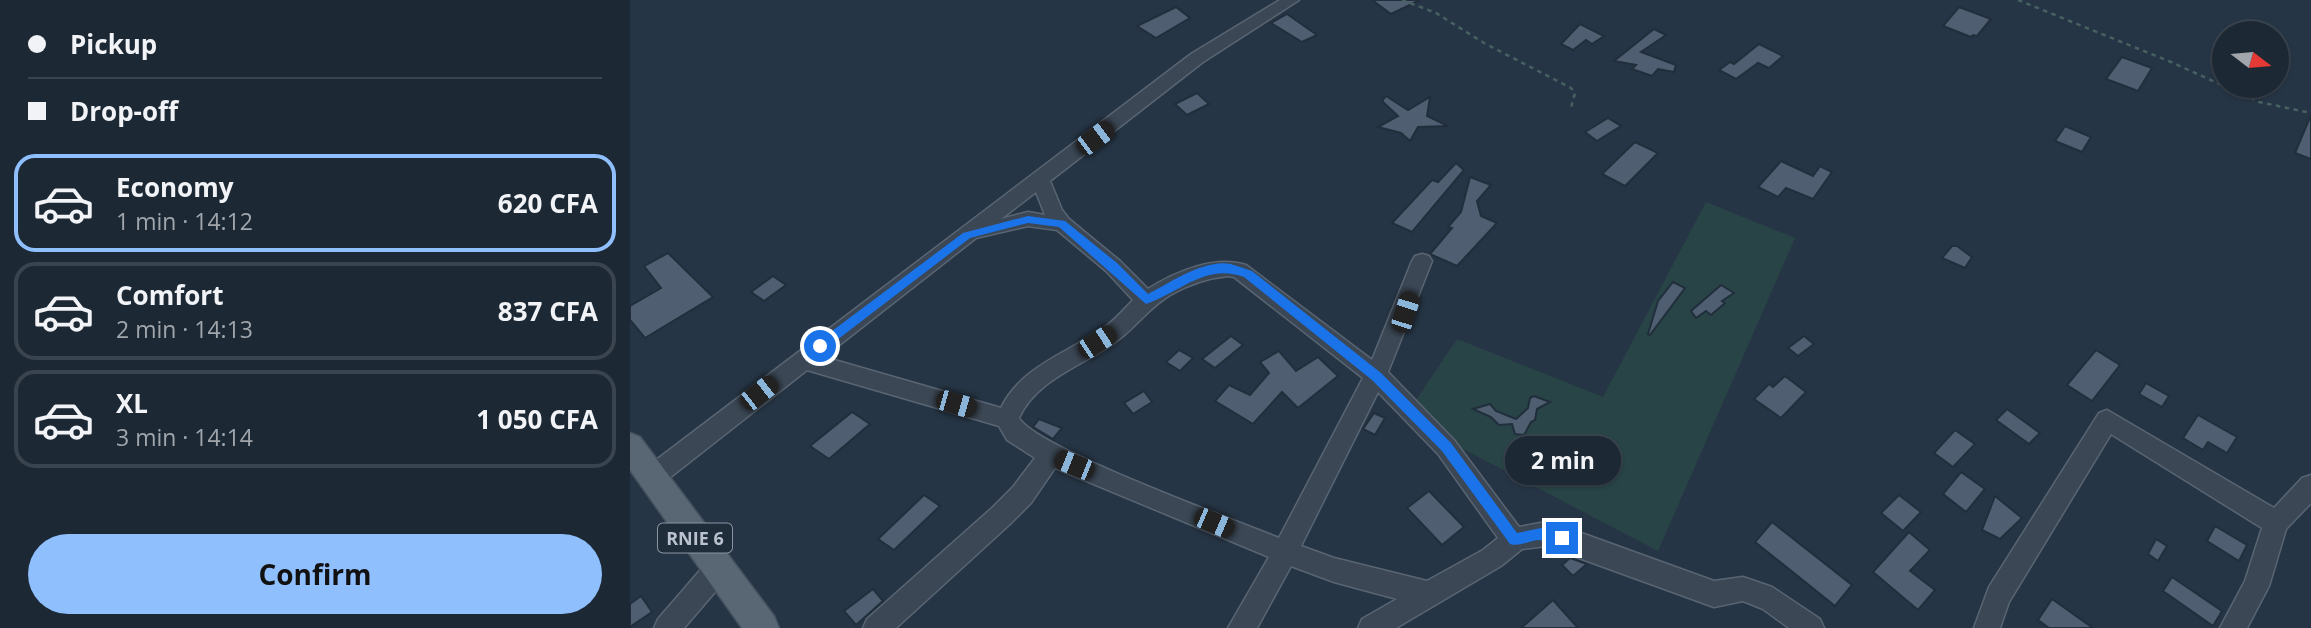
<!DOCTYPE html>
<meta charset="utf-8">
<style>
:root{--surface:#1c2834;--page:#25303c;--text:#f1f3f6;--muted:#a0a6ac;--line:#3a444f;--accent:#8fbffd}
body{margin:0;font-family:"Open Sans",sans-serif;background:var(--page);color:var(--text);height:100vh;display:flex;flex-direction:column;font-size:26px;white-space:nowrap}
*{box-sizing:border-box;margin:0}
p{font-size:23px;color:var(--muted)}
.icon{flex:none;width:38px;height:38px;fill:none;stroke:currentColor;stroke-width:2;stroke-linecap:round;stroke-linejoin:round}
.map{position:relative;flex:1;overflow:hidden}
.drawer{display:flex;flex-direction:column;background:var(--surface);width:630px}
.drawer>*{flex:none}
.guide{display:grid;align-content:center;height:154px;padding:0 28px;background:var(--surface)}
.needle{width:46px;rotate:106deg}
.buttons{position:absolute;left:1582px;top:21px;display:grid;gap:14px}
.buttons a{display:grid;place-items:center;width:77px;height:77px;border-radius:50%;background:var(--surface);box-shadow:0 2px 5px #0004,0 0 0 2px var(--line);font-size:35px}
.end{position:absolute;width:32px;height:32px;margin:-16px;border:9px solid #1a73e8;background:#fff;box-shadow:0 0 0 4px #fff}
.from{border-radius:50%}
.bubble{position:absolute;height:49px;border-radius:24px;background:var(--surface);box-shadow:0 2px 5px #0004,0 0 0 2px var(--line);font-size:23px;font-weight:700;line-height:49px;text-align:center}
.car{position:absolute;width:21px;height:42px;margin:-21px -10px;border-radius:9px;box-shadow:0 0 5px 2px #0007;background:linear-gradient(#222 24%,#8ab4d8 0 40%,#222 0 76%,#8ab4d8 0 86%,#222 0)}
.guide b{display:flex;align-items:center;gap:24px;height:66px;font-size:26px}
.guide b+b{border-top:2px solid var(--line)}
.guide i{width:18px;height:18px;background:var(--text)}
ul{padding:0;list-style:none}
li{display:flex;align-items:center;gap:21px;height:98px;margin:0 14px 10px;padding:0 14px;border:4px solid var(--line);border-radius:21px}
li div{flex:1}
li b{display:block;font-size:26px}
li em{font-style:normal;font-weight:700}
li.on{border-color:var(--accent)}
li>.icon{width:63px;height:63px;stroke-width:1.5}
.primary-button{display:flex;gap:14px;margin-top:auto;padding:14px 28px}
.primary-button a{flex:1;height:80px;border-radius:42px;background:var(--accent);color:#111;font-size:28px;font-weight:700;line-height:80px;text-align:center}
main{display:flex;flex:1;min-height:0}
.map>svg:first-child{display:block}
.green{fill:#284446}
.building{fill:#4f5e70;stroke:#212e3c;stroke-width:2}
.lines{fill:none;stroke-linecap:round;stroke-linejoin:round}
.minor-casing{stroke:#596572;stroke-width:3}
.major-casing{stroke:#44505e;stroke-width:3}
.path{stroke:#476162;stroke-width:2.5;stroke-dasharray:4.5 4.5;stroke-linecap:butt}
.minor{fill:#3b4754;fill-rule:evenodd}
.major{fill:#596674;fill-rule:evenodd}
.route{fill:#1a73e8}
.labels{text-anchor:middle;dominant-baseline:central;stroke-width:5;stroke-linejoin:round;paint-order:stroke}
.shield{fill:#1f2c3a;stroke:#8b95a2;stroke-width:2}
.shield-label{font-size:18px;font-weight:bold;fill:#b9c2ce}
</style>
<main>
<section class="drawer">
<div class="guide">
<b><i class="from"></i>Pickup</b>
<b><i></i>Drop-off</b>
</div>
<ul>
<li class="on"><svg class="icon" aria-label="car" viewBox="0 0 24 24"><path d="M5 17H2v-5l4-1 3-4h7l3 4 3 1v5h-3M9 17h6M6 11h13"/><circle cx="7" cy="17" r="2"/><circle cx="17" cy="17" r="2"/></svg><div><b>Economy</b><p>1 min · 14:12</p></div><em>620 CFA</em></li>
<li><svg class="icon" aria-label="car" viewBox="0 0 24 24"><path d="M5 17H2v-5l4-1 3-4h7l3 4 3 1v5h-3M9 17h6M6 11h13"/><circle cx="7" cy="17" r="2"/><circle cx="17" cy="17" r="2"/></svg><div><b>Comfort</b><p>2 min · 14:13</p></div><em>837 CFA</em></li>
<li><svg class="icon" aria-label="car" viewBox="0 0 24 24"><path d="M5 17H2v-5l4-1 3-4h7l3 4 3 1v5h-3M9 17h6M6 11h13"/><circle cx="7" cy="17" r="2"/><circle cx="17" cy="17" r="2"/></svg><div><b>XL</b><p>3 min · 14:14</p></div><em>1 050 CFA</em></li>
</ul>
<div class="primary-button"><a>Confirm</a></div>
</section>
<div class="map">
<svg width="1681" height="628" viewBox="0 0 1681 628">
<rect width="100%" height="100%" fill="#263545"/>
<!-- green -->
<path class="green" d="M1076,202L1165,238L1028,551L774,418L827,339L973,397Z"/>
<!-- building -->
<g class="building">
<path d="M742,0H790L761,14Z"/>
<path d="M546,7L560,18L526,38L507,26Z"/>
<path d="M1329,7L1361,19L1347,36L1343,35L1341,37L1313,26Z"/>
<path d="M657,14L687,35L672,42L641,23Z"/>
<path d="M950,24L974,36L962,44L956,40L943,50L931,44Z"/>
<path d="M1024,29L1036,35L1011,52L1046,65L1044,72L1028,69L1022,76L1002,69L1006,65L984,61Z"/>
<path d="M1129,44L1153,56L1139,68L1128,63L1106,79L1089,70L1100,62L1104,64Z"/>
<path d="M1492,57L1522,68L1508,91L1476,79Z"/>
<path d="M567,93L579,104L557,115L545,104Z"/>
<path d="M756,96L778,110L800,97L797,116L818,126L788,127L780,141L771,133L748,127L768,116L752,101Z"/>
<path d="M1681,115V159L1665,153Z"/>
<path d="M978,118L991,126L967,141L955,132Z"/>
<path d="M1435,126L1461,137L1452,152L1425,141Z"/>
<path d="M1005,142L1028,153L995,186L972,174Z"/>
<path d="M1151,161L1183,176L1190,166L1202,172L1183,199L1156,188L1148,197L1128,187Z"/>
<path d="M826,163L834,170L782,232L762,223L802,180L808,182Z"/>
<path d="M840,177L861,185L847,201L851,216L867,223L827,266L800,254L822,228L818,227L831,212Z"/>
<path d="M1322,246H1327L1342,257L1335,268L1312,258Z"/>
<path d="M38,253L83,297L15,338L0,320V306L31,288L14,266Z"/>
<path d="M143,276L156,285L134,301L121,292Z"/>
<path d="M1043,282L1055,288L1020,335L1018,334L1028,301Z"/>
<path d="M1091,285L1104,293L1092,301L1095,303L1081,315L1076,311L1066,318L1061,311Z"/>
<path d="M601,336L613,345L585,368L572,359Z"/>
<path d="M1174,336L1184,344L1168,356L1158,348Z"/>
<path d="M549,350L563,358L550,371L536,362Z"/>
<path d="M1466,350L1490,365L1462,401L1437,385Z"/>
<path d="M649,351L666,371L688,357L708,376L668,408L652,392L623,424L585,401L599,385L620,395L639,373L630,362Z"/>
<path d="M1155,376L1176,392L1151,418L1124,399L1139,384L1143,387Z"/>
<path d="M1516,383L1539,396L1532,407L1509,394Z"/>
<path d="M514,391L522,402L503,414L494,403Z"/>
<path d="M904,396L920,402L907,409L905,420L901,422L894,435L885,434L882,424L869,425L861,417L843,409L860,404L866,411L886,419L898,408L900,398Z"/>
<path d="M1377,409L1410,433L1399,444L1366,420Z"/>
<path d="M222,412L240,424L199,459L180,446Z"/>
<path d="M744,413L755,418L745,435L733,429Z"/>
<path d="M1568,415L1607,437L1597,453L1578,442L1573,450L1553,438Z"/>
<path d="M409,419L432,428L423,439L403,427Z"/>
<path d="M1325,430L1345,444L1323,467L1304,453Z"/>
<path d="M1331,472L1355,489L1336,512L1313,494Z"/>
<path d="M799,491L834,527L812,545L777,508Z"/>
<path d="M294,495L310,506L264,550L248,539Z"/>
<path d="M1269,495L1291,512L1273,531L1251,513Z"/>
<path d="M1365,496L1392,518L1370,539L1352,530Z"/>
<path d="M1142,522L1222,585L1205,606L1125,542Z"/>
<path d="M1585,526L1617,545L1609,561L1577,541Z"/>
<path d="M1279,532L1300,550L1280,571L1305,590L1288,610L1243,572Z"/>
<path d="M1526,539L1537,546L1528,561L1518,554Z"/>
<path d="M940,558L957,564L943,576L932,565Z"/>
<path d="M1542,577L1592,611L1583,626L1533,591Z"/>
<path d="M243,589L253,601L226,625L214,611Z"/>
<path d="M11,596L22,612L0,627V604Z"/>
<path d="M1422,599L1463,628H1419L1408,620Z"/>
<path d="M923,600L948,628H891Z"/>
</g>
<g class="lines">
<!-- minor casing -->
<g class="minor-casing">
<g id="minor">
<path d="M650,0H669L573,62L420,181L432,210L439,219L490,261L518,289C545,272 584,255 616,265L742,360L782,261L785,256L792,254L799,256L802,261L758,372L824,440L889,527L916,522L932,526L1084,581L1113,577L1142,587L1190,619L1194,628H1159L1133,609L1113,601L1084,607L916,546L892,549L871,566L766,628H728L732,619L767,599L704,582L661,566L627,628H598L639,557L425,468L401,503L380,524L266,628H233L237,619L362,508L383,487L405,458L377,440L369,426L177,370L29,486L21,489L13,486L9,478L13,470L561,54ZM406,192L415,215L398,212L371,219ZM398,226L427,230L476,271L503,300C494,309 486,319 475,327C440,352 391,366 371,408L194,357L346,238ZM598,276L604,277L733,378L649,538C605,520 406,448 389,418C408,376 460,364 493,336C510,322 522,305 542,294C560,284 578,278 598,276ZM748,392L808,454L868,538L853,550L797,581L704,558L671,546Z"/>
<path d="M1477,410L1644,508L1672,478L1681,475V503L1656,529L1639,586L1617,628H1590L1615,581L1632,528L1481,434L1379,602L1370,628H1344L1359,587L1469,413Z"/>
<path d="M88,557L97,560L101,569L97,578L54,628H24L28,619L79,560Z"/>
</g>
</g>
<!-- major casing -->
<g class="major-casing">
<path id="major" d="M0,433L10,437L144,616L149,628H112L0,470Z"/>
</g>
<!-- path -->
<g class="path">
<path d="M772,0L806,13L854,43L941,88L945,93L940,111"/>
<path d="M1388,0L1541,62L1629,102L1681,113"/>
</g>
<!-- minor -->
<use href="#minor" class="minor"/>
<!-- major -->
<use href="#major" class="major"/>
</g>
<!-- route -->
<path class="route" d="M398,216L435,221L487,263L518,294C540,283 574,259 601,264C608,266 615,269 622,271L751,373L821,443L887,533L916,527L937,534V542C928,545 918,540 908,540C898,541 889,547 880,544L812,451L742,380L614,277C575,263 551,292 516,304L429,227L398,223L340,238L194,350H186V343L333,233Z"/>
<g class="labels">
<!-- shield labels -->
<rect class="shield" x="28" y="523.5" width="74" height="29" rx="5"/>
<g class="shield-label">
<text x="65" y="538">RNIE 6</text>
</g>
</g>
</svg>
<div class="buttons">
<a><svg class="needle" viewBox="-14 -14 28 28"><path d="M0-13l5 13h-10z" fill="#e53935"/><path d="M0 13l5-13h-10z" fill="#a0a6ac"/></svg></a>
</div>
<i class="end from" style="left:190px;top:346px"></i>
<i class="end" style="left:932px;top:538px"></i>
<div class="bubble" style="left:875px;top:436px;width:116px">2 min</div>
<i class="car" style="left:465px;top:138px;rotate:53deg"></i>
<i class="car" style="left:775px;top:312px;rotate:18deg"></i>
<i class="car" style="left:467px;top:342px;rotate:57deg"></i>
<i class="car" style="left:129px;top:393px;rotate:52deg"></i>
<i class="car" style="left:326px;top:404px;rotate:106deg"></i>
<i class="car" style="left:444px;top:465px;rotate:292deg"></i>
<i class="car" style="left:584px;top:523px;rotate:113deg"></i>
</div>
</main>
